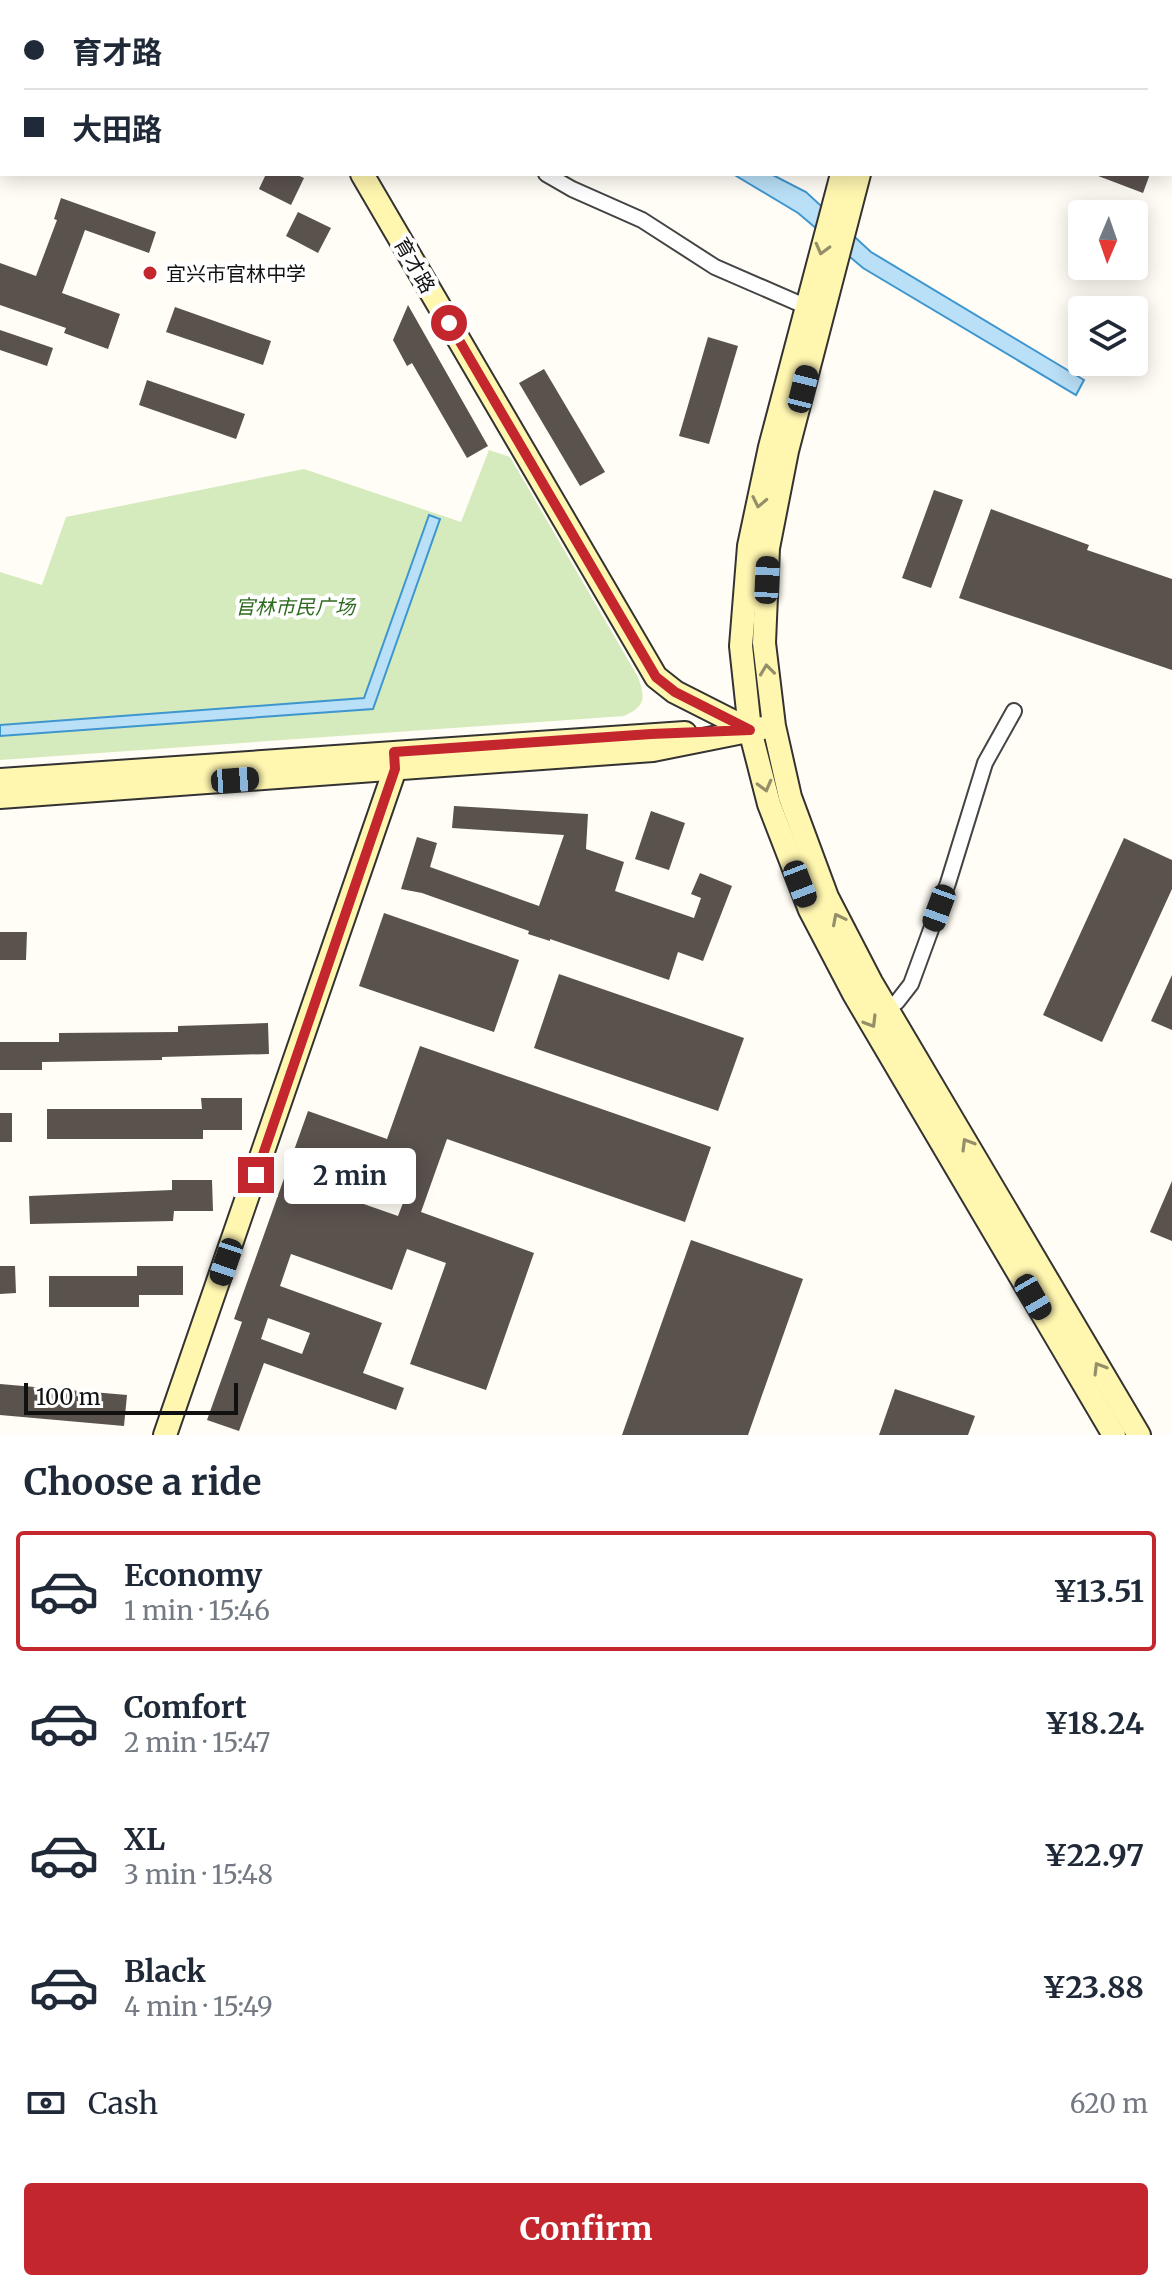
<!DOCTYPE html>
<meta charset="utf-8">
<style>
:root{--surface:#fff;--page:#f2f2f3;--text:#1f2937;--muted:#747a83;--line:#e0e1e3;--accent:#c4262e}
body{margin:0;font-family:Merriweather,"Noto Sans SC",serif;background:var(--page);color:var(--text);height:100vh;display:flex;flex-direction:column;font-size:30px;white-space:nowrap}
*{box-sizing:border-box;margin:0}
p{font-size:26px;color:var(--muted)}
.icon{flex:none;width:44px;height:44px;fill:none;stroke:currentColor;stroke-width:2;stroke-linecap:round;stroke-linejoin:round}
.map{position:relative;height:1435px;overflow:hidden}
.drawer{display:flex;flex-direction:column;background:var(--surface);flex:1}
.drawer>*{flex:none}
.guide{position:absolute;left:0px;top:0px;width:1172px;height:176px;box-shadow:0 4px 20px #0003;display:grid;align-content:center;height:176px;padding:0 24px;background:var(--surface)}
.needle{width:52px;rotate:182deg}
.fabs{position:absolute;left:1068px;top:200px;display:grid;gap:16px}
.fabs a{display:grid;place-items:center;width:80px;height:80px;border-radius:8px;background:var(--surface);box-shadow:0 4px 20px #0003;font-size:40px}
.scale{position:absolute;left:24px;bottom:20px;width:214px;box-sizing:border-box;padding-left:8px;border:4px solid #111;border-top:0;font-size:22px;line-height:28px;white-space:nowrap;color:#111;-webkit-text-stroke:6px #fff;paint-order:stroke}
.end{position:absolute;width:36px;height:36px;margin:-18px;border:10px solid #c4262e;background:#fff;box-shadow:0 0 0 4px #fff}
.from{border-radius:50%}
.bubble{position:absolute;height:56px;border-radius:8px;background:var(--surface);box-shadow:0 4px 20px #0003;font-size:26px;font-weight:700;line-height:56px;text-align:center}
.car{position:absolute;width:24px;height:48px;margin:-24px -12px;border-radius:10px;box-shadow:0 0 6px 2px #0007;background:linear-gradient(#222 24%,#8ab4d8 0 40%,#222 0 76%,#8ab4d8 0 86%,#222 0)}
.guide b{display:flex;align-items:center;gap:28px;height:76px;font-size:30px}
.guide b+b{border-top:2px solid var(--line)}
.guide i{width:20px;height:20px;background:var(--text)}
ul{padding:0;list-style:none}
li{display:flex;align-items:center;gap:24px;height:120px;margin:0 16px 12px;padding:0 8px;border:4px solid transparent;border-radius:8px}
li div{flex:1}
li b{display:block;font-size:30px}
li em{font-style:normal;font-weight:700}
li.selected{border-color:var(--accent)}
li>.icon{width:72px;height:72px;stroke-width:1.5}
h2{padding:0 24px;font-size:36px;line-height:96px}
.pay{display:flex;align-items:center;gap:20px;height:88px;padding:0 24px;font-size:30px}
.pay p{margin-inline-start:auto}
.primary-button{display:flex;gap:16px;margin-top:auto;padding:16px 24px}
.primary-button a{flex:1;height:92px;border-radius:8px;background:var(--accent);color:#fff;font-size:32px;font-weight:700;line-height:92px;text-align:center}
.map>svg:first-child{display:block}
.green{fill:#d5ebbd}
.water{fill:#b9e0f7;stroke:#3f96cf;stroke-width:2}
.building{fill:#5a524d;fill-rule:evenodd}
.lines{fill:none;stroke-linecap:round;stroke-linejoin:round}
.street-casing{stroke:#444;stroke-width:18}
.secondary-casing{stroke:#333;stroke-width:26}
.street{stroke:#fff;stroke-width:14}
.secondary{stroke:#fff6b0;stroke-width:22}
.oneway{stroke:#948f68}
.route{stroke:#c4262e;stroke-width:10}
.poi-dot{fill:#c4262e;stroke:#fff;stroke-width:3}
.labels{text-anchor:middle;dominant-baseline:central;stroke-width:8;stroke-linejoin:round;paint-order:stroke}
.street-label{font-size:20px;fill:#111;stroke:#fff}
.poi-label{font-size:20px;fill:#111;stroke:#fff;text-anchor:start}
.park-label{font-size:20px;font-style:italic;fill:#2f6b1f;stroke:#fff}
</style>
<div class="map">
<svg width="1172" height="1435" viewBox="0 0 1172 1435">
<rect width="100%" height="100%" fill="#fffdf5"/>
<!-- green -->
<path class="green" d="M489,450L510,457L638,677C646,699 645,706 624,716L0,760V572L42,585L66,517L304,469L461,522Z"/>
<!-- water -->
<g class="water">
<path d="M274,0H479L483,2H219Z"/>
<path d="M733,174H771L806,192L871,252L1084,380L1076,395L863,268L798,213Z"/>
<path d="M429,515L440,519L373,709L0,736V725L364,698Z"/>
</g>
<!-- building -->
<g class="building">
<path d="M266,174H295L304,178L291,205L259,189Z"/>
<path d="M1093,174H1150L1143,193Z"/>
<path d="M61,198L156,232L149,253L85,230L62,293L120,314L108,349L64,333L66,328L0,305V263L36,276L57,220L54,219Z"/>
<path d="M298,212L331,228L318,253L286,236Z"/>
<path d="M408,305L488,446L467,458L412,363L407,366L393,340Z"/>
<path d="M175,307L271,341L263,365L166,332Z"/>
<path d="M0,330L53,348L47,366L0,350Z"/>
<path d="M708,337L738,346L709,444L679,436Z"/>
<path d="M544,369L605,472L580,486L519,383Z"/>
<path d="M147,380L245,414L236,439L139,405Z"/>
<path d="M934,490L963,500L931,588L902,578Z"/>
<path d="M991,509L1089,545L1087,550L1172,579V670L959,598Z"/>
<path d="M454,806L588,814L586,849L624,862L615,891L694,918L701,898L691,894L700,873L732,886L703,961L678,952L669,980L550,939V941L528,934L529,931L422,893L401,889L417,837L437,843L430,867L539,906L564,835L452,828Z"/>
<path d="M651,811L685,823L669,870L635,859Z"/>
<path d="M1124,838L1172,860V889L1102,1042L1043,1015Z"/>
<path d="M384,913L519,960L494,1032L359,986Z"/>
<path d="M0,932H27L26,960H0Z"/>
<path d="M559,974L744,1038L718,1111L534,1048Z"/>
<path d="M1172,975V1030L1151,1021Z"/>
<path d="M268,1023L269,1054L162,1057V1060L42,1062V1070H0V1042H59V1033L178,1032V1026Z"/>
<path d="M420,1046L711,1147L685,1222L447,1139L421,1212L534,1253L486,1390L410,1364L446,1263L407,1249L392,1290L291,1254L280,1286L382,1323L363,1373L404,1388L396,1410L264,1363L239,1431L207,1420L242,1322L234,1319L308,1111L387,1139ZM327,1152L411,1182L398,1216L315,1187ZM268,1318L310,1333L302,1354L261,1339Z"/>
<path d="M201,1098H242V1130H203V1139H47V1109H202Z"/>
<rect x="0" y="1113" width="12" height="29"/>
<path d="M172,1180H212L213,1211H174L173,1221L30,1224L29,1196L172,1190Z"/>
<path d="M1172,1181V1241L1150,1232Z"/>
<path d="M691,1240L803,1279L748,1435H622Z"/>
<path d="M0,1266H15L16,1293L0,1294Z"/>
<path d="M137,1266H183V1295H139V1307H49V1276H137Z"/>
<path d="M0,1384L127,1395L124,1426L0,1415Z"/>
<path d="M895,1389L975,1416L968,1435H879Z"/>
</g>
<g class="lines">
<!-- street casing -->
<g class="street-casing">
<g id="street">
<path d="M546,174L572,189L642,220L715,267L807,307"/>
<path d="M886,1008L897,1002L911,984L948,883L985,763L1014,711"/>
</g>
</g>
<!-- secondary casing -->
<g class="secondary-casing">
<g id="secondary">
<path d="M261,0L262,2"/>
<path d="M886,2L887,0"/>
<path d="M904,2V0"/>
<path d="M362,174L656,677L675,692L750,730"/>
<path d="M842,174L770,447L749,546L741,646L750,730L769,804L810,910L854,994L1114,1435"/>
<path d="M859,174L787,451L768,548L764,643L774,726L790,797L827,897L871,982L1139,1435"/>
<path d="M0,780L685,733"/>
<path d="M0,797L653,750L763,728"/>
<path d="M165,1435L395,769V757"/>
</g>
</g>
<!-- street -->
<use href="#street" class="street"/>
<!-- secondary -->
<use href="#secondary" class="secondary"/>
</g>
<!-- one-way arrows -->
<defs><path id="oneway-chevron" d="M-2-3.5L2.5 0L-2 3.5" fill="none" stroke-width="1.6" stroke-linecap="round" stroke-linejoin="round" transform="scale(2)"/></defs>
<g class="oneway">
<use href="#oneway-chevron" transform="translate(822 249) rotate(105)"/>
<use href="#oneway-chevron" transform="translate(759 502) rotate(102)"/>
<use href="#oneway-chevron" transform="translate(767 670) rotate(-97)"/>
<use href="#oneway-chevron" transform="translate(765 786) rotate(75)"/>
<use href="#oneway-chevron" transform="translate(838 919) rotate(-117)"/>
<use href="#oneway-chevron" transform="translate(871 1022) rotate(59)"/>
<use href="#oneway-chevron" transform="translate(967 1144) rotate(-121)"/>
<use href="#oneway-chevron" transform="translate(1099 1368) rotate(-121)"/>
</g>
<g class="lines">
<!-- route -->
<path class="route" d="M256,1175L395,769L394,752L651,734L750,730L675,692L656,677L449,323"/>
</g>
<!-- markers -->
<circle class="poi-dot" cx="150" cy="273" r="8"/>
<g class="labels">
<!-- street labels -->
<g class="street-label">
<text transform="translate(415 265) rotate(60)">育才路</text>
</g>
<!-- poi labels -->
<g class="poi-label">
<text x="166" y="273">宜兴市官林中学</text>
</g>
<!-- park labels -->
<g class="park-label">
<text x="295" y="606">官林市民广场</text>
</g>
</g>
</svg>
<div class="fabs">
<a><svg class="needle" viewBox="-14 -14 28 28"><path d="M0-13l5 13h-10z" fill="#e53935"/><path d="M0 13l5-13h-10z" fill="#747a83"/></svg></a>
<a><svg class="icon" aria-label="layers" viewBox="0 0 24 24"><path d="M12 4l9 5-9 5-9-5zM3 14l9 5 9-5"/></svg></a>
</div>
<div class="scale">100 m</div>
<i class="end from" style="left:449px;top:323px"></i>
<i class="end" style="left:256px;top:1175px"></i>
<div class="bubble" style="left:284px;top:1148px;width:132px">2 min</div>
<i class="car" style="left:803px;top:389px;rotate:14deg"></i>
<i class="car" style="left:767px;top:580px;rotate:3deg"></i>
<i class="car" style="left:235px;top:780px;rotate:86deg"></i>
<i class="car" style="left:800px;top:884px;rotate:159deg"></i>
<i class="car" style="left:939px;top:908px;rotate:200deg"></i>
<i class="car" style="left:226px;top:1262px;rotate:199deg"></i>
<i class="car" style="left:1033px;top:1297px;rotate:150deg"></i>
<div class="guide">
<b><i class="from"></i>育才路</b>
<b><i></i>大田路</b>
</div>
</div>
<section class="drawer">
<h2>Choose a ride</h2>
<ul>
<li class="selected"><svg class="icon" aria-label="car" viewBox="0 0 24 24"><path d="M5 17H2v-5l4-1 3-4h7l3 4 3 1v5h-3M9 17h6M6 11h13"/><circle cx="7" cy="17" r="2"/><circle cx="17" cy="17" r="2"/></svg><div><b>Economy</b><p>1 min · 15:46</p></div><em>¥13.51</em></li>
<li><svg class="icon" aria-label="car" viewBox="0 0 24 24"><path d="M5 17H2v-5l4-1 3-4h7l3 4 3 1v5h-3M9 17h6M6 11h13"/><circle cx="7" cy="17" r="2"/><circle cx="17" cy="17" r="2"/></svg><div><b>Comfort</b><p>2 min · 15:47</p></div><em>¥18.24</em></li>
<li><svg class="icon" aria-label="car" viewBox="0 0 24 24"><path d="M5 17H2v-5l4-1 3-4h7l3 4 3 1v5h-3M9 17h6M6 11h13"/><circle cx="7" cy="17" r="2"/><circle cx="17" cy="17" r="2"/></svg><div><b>XL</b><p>3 min · 15:48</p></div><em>¥22.97</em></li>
<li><svg class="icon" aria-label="car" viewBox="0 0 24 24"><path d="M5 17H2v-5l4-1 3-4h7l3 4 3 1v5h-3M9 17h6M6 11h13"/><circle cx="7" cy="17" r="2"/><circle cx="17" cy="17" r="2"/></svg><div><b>Black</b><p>4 min · 15:49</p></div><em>¥23.88</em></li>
</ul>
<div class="pay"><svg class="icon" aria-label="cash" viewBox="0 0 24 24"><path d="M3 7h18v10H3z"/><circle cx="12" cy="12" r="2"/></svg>Cash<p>620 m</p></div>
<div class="primary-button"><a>Confirm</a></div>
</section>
